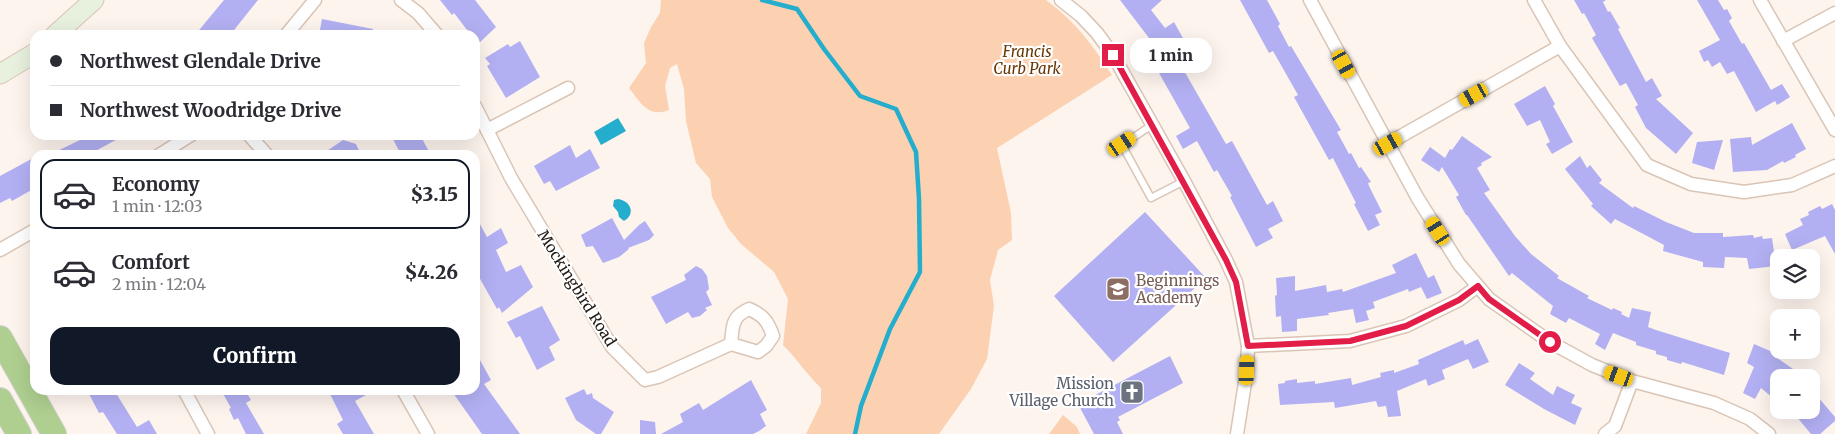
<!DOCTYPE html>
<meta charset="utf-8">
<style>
:root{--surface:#fff;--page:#f7f7f7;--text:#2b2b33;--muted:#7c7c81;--line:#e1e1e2;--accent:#111827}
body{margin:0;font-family:Merriweather,serif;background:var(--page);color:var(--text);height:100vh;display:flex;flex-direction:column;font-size:19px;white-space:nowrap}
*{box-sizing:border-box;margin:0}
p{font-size:16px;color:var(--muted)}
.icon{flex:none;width:28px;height:28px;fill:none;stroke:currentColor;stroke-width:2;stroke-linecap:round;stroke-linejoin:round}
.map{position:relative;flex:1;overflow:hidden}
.drawer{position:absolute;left:30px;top:150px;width:450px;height:245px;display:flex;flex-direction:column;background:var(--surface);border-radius:15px;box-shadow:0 5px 20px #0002}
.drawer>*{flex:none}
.top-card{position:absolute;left:30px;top:30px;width:450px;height:110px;border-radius:15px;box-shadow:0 5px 20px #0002;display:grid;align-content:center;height:110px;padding:0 20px;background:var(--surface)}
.controls{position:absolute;left:1770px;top:249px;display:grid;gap:10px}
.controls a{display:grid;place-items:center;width:50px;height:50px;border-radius:10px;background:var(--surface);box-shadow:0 5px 20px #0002;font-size:25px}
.end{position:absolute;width:22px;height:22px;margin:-11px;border:6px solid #e11d48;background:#fff;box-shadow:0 0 0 2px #fff}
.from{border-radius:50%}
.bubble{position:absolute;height:35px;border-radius:15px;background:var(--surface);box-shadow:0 5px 20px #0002;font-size:16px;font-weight:800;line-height:35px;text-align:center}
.car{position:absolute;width:15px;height:30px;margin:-15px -8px;border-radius:6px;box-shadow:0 0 4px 1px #0007;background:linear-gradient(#f5c518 24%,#345 0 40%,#f5c518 0 76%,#345 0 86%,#f5c518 0)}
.top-card b{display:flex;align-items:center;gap:18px;height:48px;font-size:19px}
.top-card b+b{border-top:1px solid var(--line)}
.top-card i{width:12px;height:12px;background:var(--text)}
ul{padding:9px 0 0;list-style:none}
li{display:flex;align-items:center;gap:15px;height:70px;margin:0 10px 8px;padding:0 10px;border:2px solid transparent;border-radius:15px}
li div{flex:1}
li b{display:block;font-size:19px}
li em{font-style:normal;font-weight:800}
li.selected{border-color:var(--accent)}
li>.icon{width:45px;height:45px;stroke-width:1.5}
.action{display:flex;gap:10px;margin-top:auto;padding:10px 20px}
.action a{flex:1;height:58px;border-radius:15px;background:var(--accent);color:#fff;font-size:20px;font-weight:800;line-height:58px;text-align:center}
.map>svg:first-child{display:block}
.green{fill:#fbd1b1}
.water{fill:#24adcc}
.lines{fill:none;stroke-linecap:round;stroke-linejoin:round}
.stream{stroke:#24adcc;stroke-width:4.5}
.building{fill:#b2b0f2}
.lane-casing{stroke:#dac5b5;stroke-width:9}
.street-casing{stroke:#dac5b5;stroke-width:15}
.secondary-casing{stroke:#dac5b5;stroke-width:21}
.highway-casing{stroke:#d2d1d0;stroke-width:26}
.lane{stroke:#fff;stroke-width:6}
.street{stroke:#fff;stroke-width:12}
.secondary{stroke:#e7f1de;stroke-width:19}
.highway{stroke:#aecf90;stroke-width:24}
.route{stroke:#e11d48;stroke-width:6}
.labels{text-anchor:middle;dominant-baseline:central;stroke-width:4.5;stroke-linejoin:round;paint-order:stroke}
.park-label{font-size:15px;font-style:italic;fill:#663605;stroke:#fff}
.education-label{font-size:15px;fill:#785e54;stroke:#fff;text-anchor:start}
.street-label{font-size:15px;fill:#201813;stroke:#fff}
.worship-label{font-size:15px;fill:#5b616d;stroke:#fff;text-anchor:end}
</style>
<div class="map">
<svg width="1835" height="434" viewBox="0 0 1835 434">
<rect width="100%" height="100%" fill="#fdf4ee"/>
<!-- green -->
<g class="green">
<path d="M661,0H1046C1076,22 1092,44 1112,75L997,148L1011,213L1012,240L998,250L990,280L994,306L987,359L971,389L939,434H806L821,403V388C807,375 797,359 783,345L788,299L774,272L741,244L728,228L712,197L710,179L696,163L686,121L684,89L677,64L670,68L665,86L669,110C648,118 641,103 629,88L646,63L644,43L651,27L660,13Z"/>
<path d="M1063,415L1077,427L1080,434H1049Z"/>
</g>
<!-- water -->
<g class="water">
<path d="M618,118L626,131L601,145L594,132Z"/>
<path d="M618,199C631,201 636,214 624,221L619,217L618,212L613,206L614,200Z"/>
</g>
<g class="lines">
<!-- stream -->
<path class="stream" d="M762,0L797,9L824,49L860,96L896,109L916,152L919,199L920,272L890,329L861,406L855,434"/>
</g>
<!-- building -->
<g class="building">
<path d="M224,0H258L230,35H195Z"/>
<path d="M440,0H475L496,27L478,44L475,40V35H471L454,13L452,15Z"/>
<path d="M1120,0H1162L1151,10L1165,28L1174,22L1184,40L1171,48L1226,144L1232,141L1267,205L1273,201L1283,221L1268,229L1273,238L1256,247L1230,197L1232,196L1217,170L1214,172L1197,141L1183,149L1176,136L1190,128L1150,57L1153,55L1145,41L1149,38Z"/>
<path d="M1240,0H1267L1280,24L1278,26L1289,47L1291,46L1341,130L1337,132L1349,154L1351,153L1359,168L1361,167L1371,182L1368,183L1369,186L1382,212L1375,215L1380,225L1368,231L1354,204L1356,203L1333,158L1329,160L1294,97L1298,95L1273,51L1269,53Z"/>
<path d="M1574,0H1606L1603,2L1608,12L1610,11L1620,28L1618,29L1646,82L1652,78L1662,96L1656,99L1693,133L1676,154L1646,128L1635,107L1638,105L1626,83L1620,86L1592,38L1596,35L1584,13L1582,14Z"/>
<path d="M1697,0H1718L1724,10L1727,9L1732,18L1729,21L1742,44L1744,43L1771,90L1782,84L1790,97L1777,105L1775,101L1756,112L1734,71L1727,74L1720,62L1712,67L1708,60L1704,62L1699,51L1720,40Z"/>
<path d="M322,19L373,29L372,35H319Z"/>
<path d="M520,41L540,77L506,98L487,66L490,64L485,58L508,44L510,47Z"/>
<path d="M1545,86L1555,104L1553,106L1573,142L1552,154L1546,144L1550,142L1540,120L1527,126L1514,104Z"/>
<path d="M1792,123L1806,149L1795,155L1796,157L1784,163L1783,161L1767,170L1733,172L1730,139L1751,137L1752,145Z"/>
<path d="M79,135H125L88,155H49L80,140Z"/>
<path d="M391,135H420L431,155H401Z"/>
<path d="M1462,136L1492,157L1481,163L1482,165L1477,168L1490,190L1484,193L1515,236L1531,254L1559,276L1557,278L1589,296L1587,298L1612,310L1613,308L1622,312L1621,314L1629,318L1632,308L1651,312L1648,327L1656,330L1730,353L1724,375L1682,362L1681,364L1667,360V357L1656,354V351L1636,345V342L1613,333L1605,350L1595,344L1600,334L1569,318L1566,323L1550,314L1553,306L1512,273L1509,276L1467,215H1466L1456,197L1459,195L1442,167L1439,172L1421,160L1430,147L1445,158L1450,149L1452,150Z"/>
<path d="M343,140L356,144L361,155H321Z"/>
<path d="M1723,140L1714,170L1692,163L1697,142Z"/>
<path d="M570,145L576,158L590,149L600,168L556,191L550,181L544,184L534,166Z"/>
<path d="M1580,156L1587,168L1590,165L1602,180L1599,183L1633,208L1634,206L1666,222L1694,233H1723V237L1753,235L1754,238L1762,236L1763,239L1772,238L1776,266L1749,269L1747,258L1725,257L1724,268L1703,267V262L1663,251L1664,245L1615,219L1611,224L1591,206L1593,204L1565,169Z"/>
<path d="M35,157V188L12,201L10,198L0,203V176Z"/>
<path d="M1832,204L1835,210V254L1825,236L1792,250L1785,234L1803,225L1800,219L1809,215L1808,212L1820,206L1822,209Z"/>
<path d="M1145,212L1206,278L1113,362L1054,296Z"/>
<path d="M475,215L487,237L501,228L508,243L496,250L506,272L521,265L533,287L502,313L499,307L497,309L479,277L475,279Z"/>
<path d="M612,218L624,240L639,225L645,221L654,235L649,240L628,248L629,249L619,257L603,263L593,246L586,247L581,235Z"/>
<path d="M1416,253L1428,278L1434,275L1442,293L1427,299L1421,287L1409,292L1408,289L1373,302L1375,308L1366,311L1369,320L1356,323L1353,309L1328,313L1329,315L1297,319V331L1282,332L1281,316L1276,317L1275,296L1277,295L1276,278L1295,276V291L1326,285L1327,292L1342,289L1343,292L1396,273L1392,265Z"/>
<path d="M696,266L702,269L707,276L709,289L706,292L712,305L705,308L707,310L700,316L692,318L688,312L666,324L651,297L686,280L684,275Z"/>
<path d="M542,306L560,340L549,347L555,360L537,370L520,336L516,338L507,322Z"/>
<path d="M1478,339L1489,362L1473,369L1468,359L1442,370L1445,379L1428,386L1426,379L1397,391L1401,416L1388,417L1386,406L1378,407L1376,401L1335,408L1334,402L1280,405L1278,384L1285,383V381L1297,379V383L1315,381V384L1351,378L1352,385L1381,377L1380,373L1394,370V373L1419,364L1418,360L1463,340L1465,345Z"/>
<path d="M1754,344L1777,354L1776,357L1806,378H1779V403L1761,388L1755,399L1743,393L1754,367L1747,363Z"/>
<path d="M475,351L491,380L484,384L520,434H482L451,390H475Z"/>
<path d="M1170,356L1183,383L1118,417L1120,420L1117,422L1123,434H1094L1078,404Z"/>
<path d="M1519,363L1535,373L1530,379L1553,395L1557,386L1575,395L1571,403L1582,408L1575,425L1544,409L1505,385Z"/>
<path d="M751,380L767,410L760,414L766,426L759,431L753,434H661L683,422L680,414L699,403L703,410Z"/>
<path d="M584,389L587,395L592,393L593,398L614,412L601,434H596L576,420L565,398Z"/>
<path d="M1811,389L1835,417V421L1820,434H1811L1791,410H1811Z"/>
<path d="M87,390H114L137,427L149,420L157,434H117L103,412L99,413Z"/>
<path d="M221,390H245L251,400L246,403L264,434H246L238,418L234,420L229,409L231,408Z"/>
<path d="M328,390H375L355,401L374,434H343L337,424L343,420Z"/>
<path d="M640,420L655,422L656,434H640Z"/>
</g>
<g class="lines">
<!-- lane casing -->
<g class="lane-casing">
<path id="lane" d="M1152,125L1122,145L1151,198L1184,181"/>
</g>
<!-- street casing -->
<g class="street-casing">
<g id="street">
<path d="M401,0L418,13L437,35"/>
<path d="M1061,0L1081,16L1097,33L1113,55L1184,181L1226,260L1236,282L1248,346L1247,370L1237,434"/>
<path d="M1310,0L1417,197L1459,264L1489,299L1550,342L1592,365L1632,381L1714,403L1750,419L1769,434"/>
<path d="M1534,0L1560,46L1647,165L1691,184L1744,192L1792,185L1835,166"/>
<path d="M1760,0L1835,130"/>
<path d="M286,35L315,0"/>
<path d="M1783,41L1835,13"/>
<path d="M475,106L511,178L612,347L645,380L658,377L731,344"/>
<path d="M487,130L568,88"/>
<path d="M249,135L267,155"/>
<path d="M1387,144L1560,46"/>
<path d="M159,155L191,135"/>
<path d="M0,250L35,230"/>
<path d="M749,309C763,315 768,321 773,336L766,346L758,352L731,344C733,326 731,317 749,309Z"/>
<path d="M1248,346L1350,341L1406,326L1459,300L1478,286"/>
<path d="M184,390L208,434"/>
<path d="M403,390L428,434"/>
<path d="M1605,434L1615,426L1632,381"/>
</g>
</g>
<!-- secondary casing -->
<g class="secondary-casing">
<g id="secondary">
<path d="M55,35L94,0"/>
<path d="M0,74L35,53"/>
</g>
</g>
<!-- highway casing -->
<g class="highway-casing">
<g id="highway">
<path d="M0,338L54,434"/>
<path d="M0,400L19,434"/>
</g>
</g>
<!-- lane -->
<use href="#lane" class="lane"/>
<!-- street -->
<use href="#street" class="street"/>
<!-- secondary -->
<use href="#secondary" class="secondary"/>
<!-- highway -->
<use href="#highway" class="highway"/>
</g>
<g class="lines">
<!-- route -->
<path class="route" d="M1113,55L1226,260L1236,282L1248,346L1350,341L1406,326L1459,300L1478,286L1489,299L1550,342"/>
</g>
<!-- icons -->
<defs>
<g id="school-square" transform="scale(1.25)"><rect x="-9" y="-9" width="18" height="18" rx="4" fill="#8d6e63" stroke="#fff"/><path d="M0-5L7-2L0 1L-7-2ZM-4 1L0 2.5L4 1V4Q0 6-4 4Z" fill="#fff"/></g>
<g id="church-square" transform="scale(1.25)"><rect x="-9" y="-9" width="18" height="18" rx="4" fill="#6b7280" stroke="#fff"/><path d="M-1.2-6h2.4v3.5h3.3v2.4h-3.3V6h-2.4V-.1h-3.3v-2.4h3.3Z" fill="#fff"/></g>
</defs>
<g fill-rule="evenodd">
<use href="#school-square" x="1118" y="289"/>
<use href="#church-square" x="1132" y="392"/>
</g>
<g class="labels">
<!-- park labels -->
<g class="park-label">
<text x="1027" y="51">Francis<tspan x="1027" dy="17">Curb Park</tspan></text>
</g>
<!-- education labels -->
<g class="education-label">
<text x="1136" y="280">Beginnings<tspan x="1136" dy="17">Academy</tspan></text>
</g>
<!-- street labels -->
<g class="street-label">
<text transform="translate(577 288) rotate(58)">Mockingbird Road</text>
</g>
<!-- worship labels -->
<g class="worship-label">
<text x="1114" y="383">Mission<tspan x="1114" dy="17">Village Church</tspan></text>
</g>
</g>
</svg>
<div class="controls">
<a><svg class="icon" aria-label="layers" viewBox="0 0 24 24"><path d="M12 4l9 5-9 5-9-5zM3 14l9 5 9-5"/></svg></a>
<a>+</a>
<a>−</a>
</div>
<i class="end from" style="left:1550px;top:342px"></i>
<i class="end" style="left:1113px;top:55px"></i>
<div class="bubble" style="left:1130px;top:38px;width:82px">1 min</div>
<i class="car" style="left:1344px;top:64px;rotate:151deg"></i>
<i class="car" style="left:1474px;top:95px;rotate:241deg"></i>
<i class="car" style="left:1122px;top:144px;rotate:56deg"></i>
<i class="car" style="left:1388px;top:144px;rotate:61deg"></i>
<i class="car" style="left:1438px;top:231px;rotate:328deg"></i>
<i class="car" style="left:1247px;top:370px;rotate:2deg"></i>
<i class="car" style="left:1619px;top:376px;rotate:290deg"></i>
<div class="top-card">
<b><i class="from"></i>Northwest Glendale Drive</b>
<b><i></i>Northwest Woodridge Drive</b>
</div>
<section class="drawer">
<ul>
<li class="selected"><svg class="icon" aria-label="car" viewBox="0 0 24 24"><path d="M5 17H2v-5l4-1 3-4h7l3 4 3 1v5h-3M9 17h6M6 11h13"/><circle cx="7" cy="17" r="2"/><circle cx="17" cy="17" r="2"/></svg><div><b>Economy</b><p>1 min · 12:03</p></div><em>$3.15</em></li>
<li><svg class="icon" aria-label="car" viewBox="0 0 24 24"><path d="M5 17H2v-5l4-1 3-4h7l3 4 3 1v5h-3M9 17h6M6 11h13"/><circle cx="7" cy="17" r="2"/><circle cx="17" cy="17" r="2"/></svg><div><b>Comfort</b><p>2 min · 12:04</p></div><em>$4.26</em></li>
</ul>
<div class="action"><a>Confirm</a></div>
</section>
</div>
